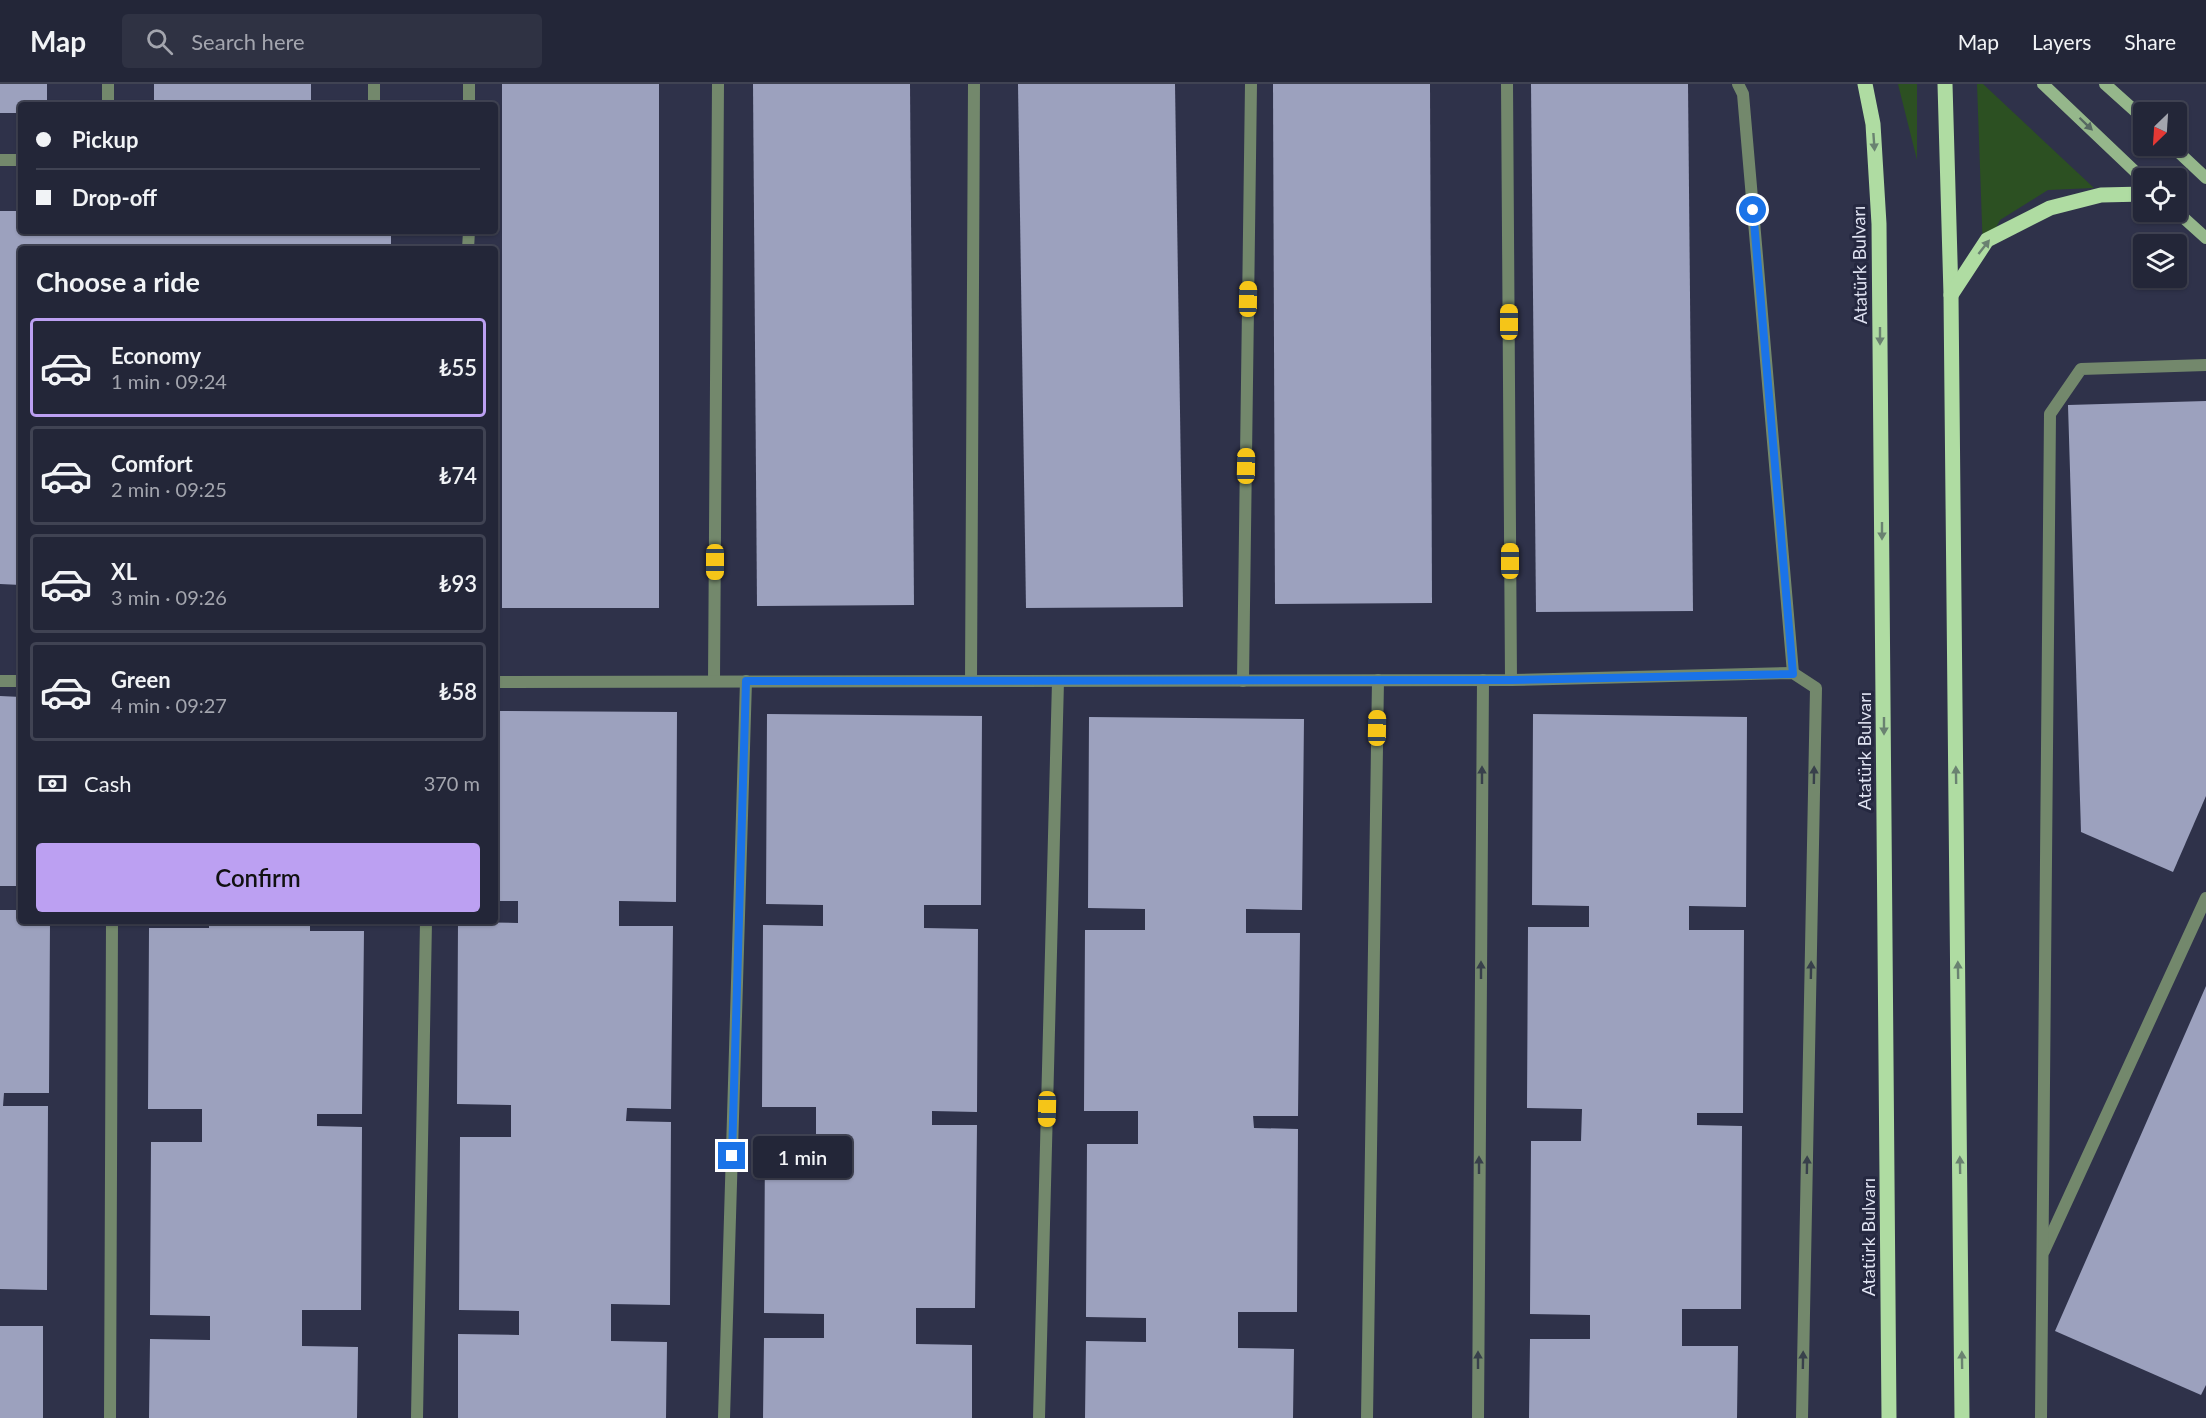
<!DOCTYPE html>
<meta charset="utf-8">
<style>
:root{--surface:#232638;--page:#2f3243;--text:#f1f3f6;--muted:#a3a5ae;--line:#404353;--accent:#bca0f2}
body{margin:0;font-family:Lato,sans-serif;background:var(--page);color:var(--text);height:100vh;display:flex;flex-direction:column;font-size:22px;white-space:nowrap}
*{box-sizing:border-box;margin:0}
p{font-size:20px;color:var(--muted)}
.icon{flex:none;width:33px;height:33px;fill:none;stroke:currentColor;stroke-width:2;stroke-linecap:round;stroke-linejoin:round}
.map{position:relative;flex:1;overflow:hidden}
.sheet{position:absolute;left:18px;top:162px;width:480px;height:678px;display:flex;flex-direction:column;background:var(--surface);border-radius:6px;box-shadow:0 2px 4px #0004,0 0 0 2px var(--line)}
.sheet>*{flex:none}
.hud{position:absolute;left:18px;top:18px;width:480px;height:132px;border-radius:6px;box-shadow:0 2px 4px #0004,0 0 0 2px var(--line);display:grid;align-content:center;height:132px;padding:0 18px;background:var(--surface)}
.needle{width:39px;rotate:205deg}
.controls{position:absolute;left:2133px;top:18px;display:grid;gap:12px}
.controls a{display:grid;place-items:center;width:54px;height:54px;border-radius:6px;background:var(--surface);box-shadow:0 2px 4px #0004,0 0 0 2px var(--line);font-size:30px}
.end{position:absolute;width:27px;height:27px;margin:-14px;border:8px solid #1a73e8;background:#fff;box-shadow:0 0 0 3px #fff}
.from{border-radius:50%}
.bubble{position:absolute;height:42px;border-radius:6px;background:var(--surface);box-shadow:0 2px 4px #0004,0 0 0 2px var(--line);font-size:20px;font-weight:600;line-height:42px;text-align:center}
.car{position:absolute;width:18px;height:36px;margin:-18px -9px;border-radius:8px;box-shadow:0 0 4px 2px #0007;background:linear-gradient(#f5c518 24%,#345 0 40%,#f5c518 0 76%,#345 0 86%,#f5c518 0)}
.hud b{display:flex;align-items:center;gap:21px;height:57px;font-size:22px}
.hud b+b{border-top:2px solid var(--line)}
.hud i{width:15px;height:15px;background:var(--text)}
ul{padding:0;list-style:none}
li{display:flex;align-items:center;gap:18px;height:99px;margin:0 12px 9px;padding:0 6px;border:3px solid var(--line);border-radius:6px}
li div{flex:1}
li b{display:block;font-size:22px}
li em{font-style:normal;font-weight:600}
li.current{border-color:var(--accent)}
li>.icon{width:54px;height:54px;stroke-width:1.5}
h2{padding:0 18px;font-size:27px;line-height:72px}
.pay{display:flex;align-items:center;gap:15px;height:66px;padding:0 18px;font-size:22px}
.pay p{margin-inline-start:auto}
.primary-button{display:flex;gap:12px;margin-top:auto;padding:12px 18px}
.primary-button a{flex:1;height:69px;border-radius:6px;background:var(--accent);color:#111;font-size:24px;font-weight:600;line-height:69px;text-align:center}
header{display:flex;align-items:center;gap:36px;box-sizing:border-box;height:84px;padding:0 30px;background:var(--surface);border-bottom:2px solid var(--line)}
header strong{font-size:28px}
nav{display:flex;gap:33px;margin-inline-start:auto;font-size:21px}
.search{width:420px;height:54px;background:var(--page);display:flex;align-items:center;gap:15px;box-sizing:border-box;padding:0 21px;border-radius:6px;color:var(--muted);font-size:22px}
.map>svg:first-child{display:block}
.green{fill:#2c5022}
.building{fill:#9ca1be}
.lines{fill:none;stroke-linecap:round;stroke-linejoin:round}
.lane{stroke:#73886c;stroke-width:12}
.secondary{stroke:#95b78b;stroke-width:12}
.primary{stroke:#afdca2;stroke-width:15}
.oneway{fill:#576862}
.oneway2{fill:#6a8271}
.oneway3{fill:#38404b}
.route{stroke:#1a73e8;stroke-width:8}
.labels{text-anchor:middle;dominant-baseline:central;stroke-width:6;stroke-linejoin:round;paint-order:stroke}
.street-label{font-size:18px;fill:#e0e3f2;stroke:#252840}
</style>
<header>
<strong>Map</strong>
<div class="search"><svg class="icon" aria-label="search" viewBox="0 0 24 24"><circle cx="10" cy="10" r="6"/><path d="M15 15l6 6"/></svg>Search here</div>
<nav><a>Map</a><a>Layers</a><a>Share</a></nav>
</header>
<div class="map">
<svg width="2206" height="1334" viewBox="0 0 2206 1334">
<rect width="100%" height="100%" fill="#2f324a"/>
<!-- green -->
<g class="green">
<path d="M1898,0H1917V76Z"/>
<path d="M1977,0H1983L2094,104L2048,106L2000,136L1983,168Z"/>
</g>
<!-- building -->
<g class="building">
<path d="M0,0H47V21H21V29H0Z"/>
<rect x="154" y="0" width="157" height="21"/>
<rect x="502" y="0" width="157" height="524"/>
<path d="M753,0H910L914,521L757,522Z"/>
<path d="M1018,0H1175L1183,523L1026,524Z"/>
<path d="M1273,0H1430L1432,519L1275,520Z"/>
<path d="M1531,0H1688L1693,527L1536,528Z"/>
<path d="M0,127H21V147H391V165H21V501L0,500Z"/>
<path d="M2206,317V712L2173,788L2081,748L2068,321Z"/>
<path d="M0,612L21,613V802H0Z"/>
<path d="M495,627L677,628L676,818L619,817V842H673L671,1025L627,1024L626,1037L671,1038L670,1221L611,1220V1257L667,1258L666,1334H458V1250L519,1251V1227L459,1226L460,1053H511V1021L457,1020L458,838L518,839V817H495Z"/>
<path d="M767,630L982,632L981,821H924V844L978,845L977,1028L932,1027V1041H977L975,1224H916V1260L972,1261V1334H763L764,1254H824V1230L764,1229L765,1056H816V1023H762L763,841L823,842V821L766,820Z"/>
<path d="M1533,630L1747,633L1746,823L1689,822V846H1744L1743,1029H1697V1041L1742,1042L1741,1225H1682V1262H1738L1737,1334H1529L1530,1255H1590V1231L1530,1230L1531,1057H1581L1582,1025L1527,1024L1528,843H1589V822L1532,821Z"/>
<path d="M1089,633L1304,635L1302,826L1246,825V849H1300L1298,1032H1253L1254,1044L1298,1045L1297,1228H1238V1264L1294,1265L1293,1334H1085L1086,1257L1146,1258V1234L1086,1233L1087,1060H1138V1027H1084L1085,846H1145V825L1088,824Z"/>
<path d="M0,826H21V837H50L49,1009H4L3,1022H48L47,1206L0,1205Z"/>
<path d="M209,837H310V847H364L362,1030H317V1042L362,1043L361,1226H302V1262L358,1263L357,1334H149L150,1255L210,1256V1232L150,1231L151,1058H202V1025H148L149,844H209Z"/>
<path d="M2206,902V1301L2201,1311L2055,1247Z"/>
<rect x="0" y="1242" width="43" height="92"/>
</g>
<g class="lines">
<!-- lane -->
<g class="lane">
<path d="M108,0V21"/>
<path d="M469,0V21"/>
<path d="M1507,0L1511,596"/>
<path d="M1738,0L1743,10L1793,589"/>
<path d="M374,21V0"/>
<path d="M0,76H21"/>
<path d="M468,165L469,147"/>
<path d="M0,597H21"/>
<path d="M714,597L718,0"/>
<path d="M971,597L974,0"/>
<path d="M1243,597L1251,0"/>
<path d="M495,598L1511,596L1793,589L1816,604L1802,1334"/>
<path d="M2044,1167L2206,814"/>
<path d="M110,1334L112,837"/>
<path d="M417,1334L426,837"/>
<path d="M724,1334L746,597"/>
<path d="M1039,1334L1058,597"/>
<path d="M1367,1334L1378,596"/>
<path d="M1478,1334L1483,596"/>
<path d="M2041,1334L2050,330L2081,285L2206,281"/>
</g>
<!-- secondary -->
<g class="secondary">
<path d="M2043,0L2144,96"/>
<path d="M2105,0L2144,35"/>
<path d="M2172,62L2206,94"/>
<path d="M2176,127L2206,154"/>
</g>
<!-- primary -->
<g class="primary">
<path d="M1865,0L1873,40L1879,140L1889,1334"/>
<path d="M1945,0L1951,211L1962,1334"/>
<path d="M1951,211L1987,156L2050,124L2101,111L2144,110"/>
</g>
</g>
<!-- one-way arrows -->
<defs><path id="oneway-solid" d="M-6-.8H1V-3.2L6.5 0L1 3.2V.8H-6Z" transform="scale(1.5)"/></defs>
<use class="oneway" href="#oneway-solid" transform="translate(2086 40) rotate(44)"/>
<g class="oneway2">
<use href="#oneway-solid" transform="translate(1874 58) rotate(86)"/>
<use href="#oneway-solid" transform="translate(1984 163) rotate(-52)"/>
<use href="#oneway-solid" transform="translate(1880 252) rotate(90)"/>
<use href="#oneway-solid" transform="translate(1882 447) rotate(90)"/>
<use href="#oneway-solid" transform="translate(1884 642) rotate(90)"/>
<use href="#oneway-solid" transform="translate(1956 691) rotate(-91)"/>
<use href="#oneway-solid" transform="translate(1958 886) rotate(-91)"/>
<use href="#oneway-solid" transform="translate(1960 1081) rotate(-91)"/>
<use href="#oneway-solid" transform="translate(1962 1276) rotate(-91)"/>
</g>
<g class="oneway3">
<use href="#oneway-solid" transform="translate(1482 691) rotate(-90)"/>
<use href="#oneway-solid" transform="translate(1814 691) rotate(-89)"/>
<use href="#oneway-solid" transform="translate(1481 886) rotate(-90)"/>
<use href="#oneway-solid" transform="translate(1811 886) rotate(-89)"/>
<use href="#oneway-solid" transform="translate(1479 1081) rotate(-90)"/>
<use href="#oneway-solid" transform="translate(1807 1081) rotate(-89)"/>
<use href="#oneway-solid" transform="translate(1478 1276) rotate(-90)"/>
<use href="#oneway-solid" transform="translate(1803 1276) rotate(-89)"/>
</g>
<g class="lines">
<!-- route -->
<path class="route" d="M732,1072L746,597L1511,596L1793,590L1753,126"/>
</g>
<g class="labels">
<!-- street labels -->
<g class="street-label">
<text transform="translate(1859 181) rotate(-91)">Atatürk Bulvarı</text>
<text transform="translate(1864 667) rotate(-90)">Atatürk Bulvarı</text>
<text transform="translate(1868 1153) rotate(-90)">Atatürk Bulvarı</text>
</g>
</g>
</svg>
<div class="controls">
<a><svg class="needle" viewBox="-14 -14 28 28"><path d="M0-13l5 13h-10z" fill="#e53935"/><path d="M0 13l5-13h-10z" fill="#a3a5ae"/></svg></a>
<a><svg class="icon" aria-label="locate" viewBox="0 0 24 24"><circle cx="12" cy="12" r="6"/><path d="M12 2v4M12 18v4M2 12h4M18 12h4"/></svg></a>
<a><svg class="icon" aria-label="layers" viewBox="0 0 24 24"><path d="M12 4l9 5-9 5-9-5zM3 14l9 5 9-5"/></svg></a>
</div>
<i class="end from" style="left:1753px;top:126px"></i>
<i class="end" style="left:732px;top:1072px"></i>
<div class="bubble" style="left:753px;top:1052px;width:99px">1 min</div>
<i class="car" style="left:1248px;top:215px;rotate:1deg"></i>
<i class="car" style="left:1509px;top:238px;rotate:0deg"></i>
<i class="car" style="left:1246px;top:382px;rotate:1deg"></i>
<i class="car" style="left:1510px;top:477px;rotate:0deg"></i>
<i class="car" style="left:715px;top:478px;rotate:180deg"></i>
<i class="car" style="left:1377px;top:644px;rotate:1deg"></i>
<i class="car" style="left:1047px;top:1025px;rotate:181deg"></i>
<div class="hud">
<b><i class="from"></i>Pickup</b>
<b><i></i>Drop-off</b>
</div>
<section class="sheet">
<h2>Choose a ride</h2>
<ul>
<li class="current"><svg class="icon" aria-label="car" viewBox="0 0 24 24"><path d="M5 17H2v-5l4-1 3-4h7l3 4 3 1v5h-3M9 17h6M6 11h13"/><circle cx="7" cy="17" r="2"/><circle cx="17" cy="17" r="2"/></svg><div><b>Economy</b><p>1 min · 09:24</p></div><em>₺55</em></li>
<li><svg class="icon" aria-label="car" viewBox="0 0 24 24"><path d="M5 17H2v-5l4-1 3-4h7l3 4 3 1v5h-3M9 17h6M6 11h13"/><circle cx="7" cy="17" r="2"/><circle cx="17" cy="17" r="2"/></svg><div><b>Comfort</b><p>2 min · 09:25</p></div><em>₺74</em></li>
<li><svg class="icon" aria-label="car" viewBox="0 0 24 24"><path d="M5 17H2v-5l4-1 3-4h7l3 4 3 1v5h-3M9 17h6M6 11h13"/><circle cx="7" cy="17" r="2"/><circle cx="17" cy="17" r="2"/></svg><div><b>XL</b><p>3 min · 09:26</p></div><em>₺93</em></li>
<li><svg class="icon" aria-label="car" viewBox="0 0 24 24"><path d="M5 17H2v-5l4-1 3-4h7l3 4 3 1v5h-3M9 17h6M6 11h13"/><circle cx="7" cy="17" r="2"/><circle cx="17" cy="17" r="2"/></svg><div><b>Green</b><p>4 min · 09:27</p></div><em>₺58</em></li>
</ul>
<div class="pay"><svg class="icon" aria-label="cash" viewBox="0 0 24 24"><path d="M3 7h18v10H3z"/><circle cx="12" cy="12" r="2"/></svg>Cash<p>370 m</p></div>
<div class="primary-button"><a>Confirm</a></div>
</section>
</div>
